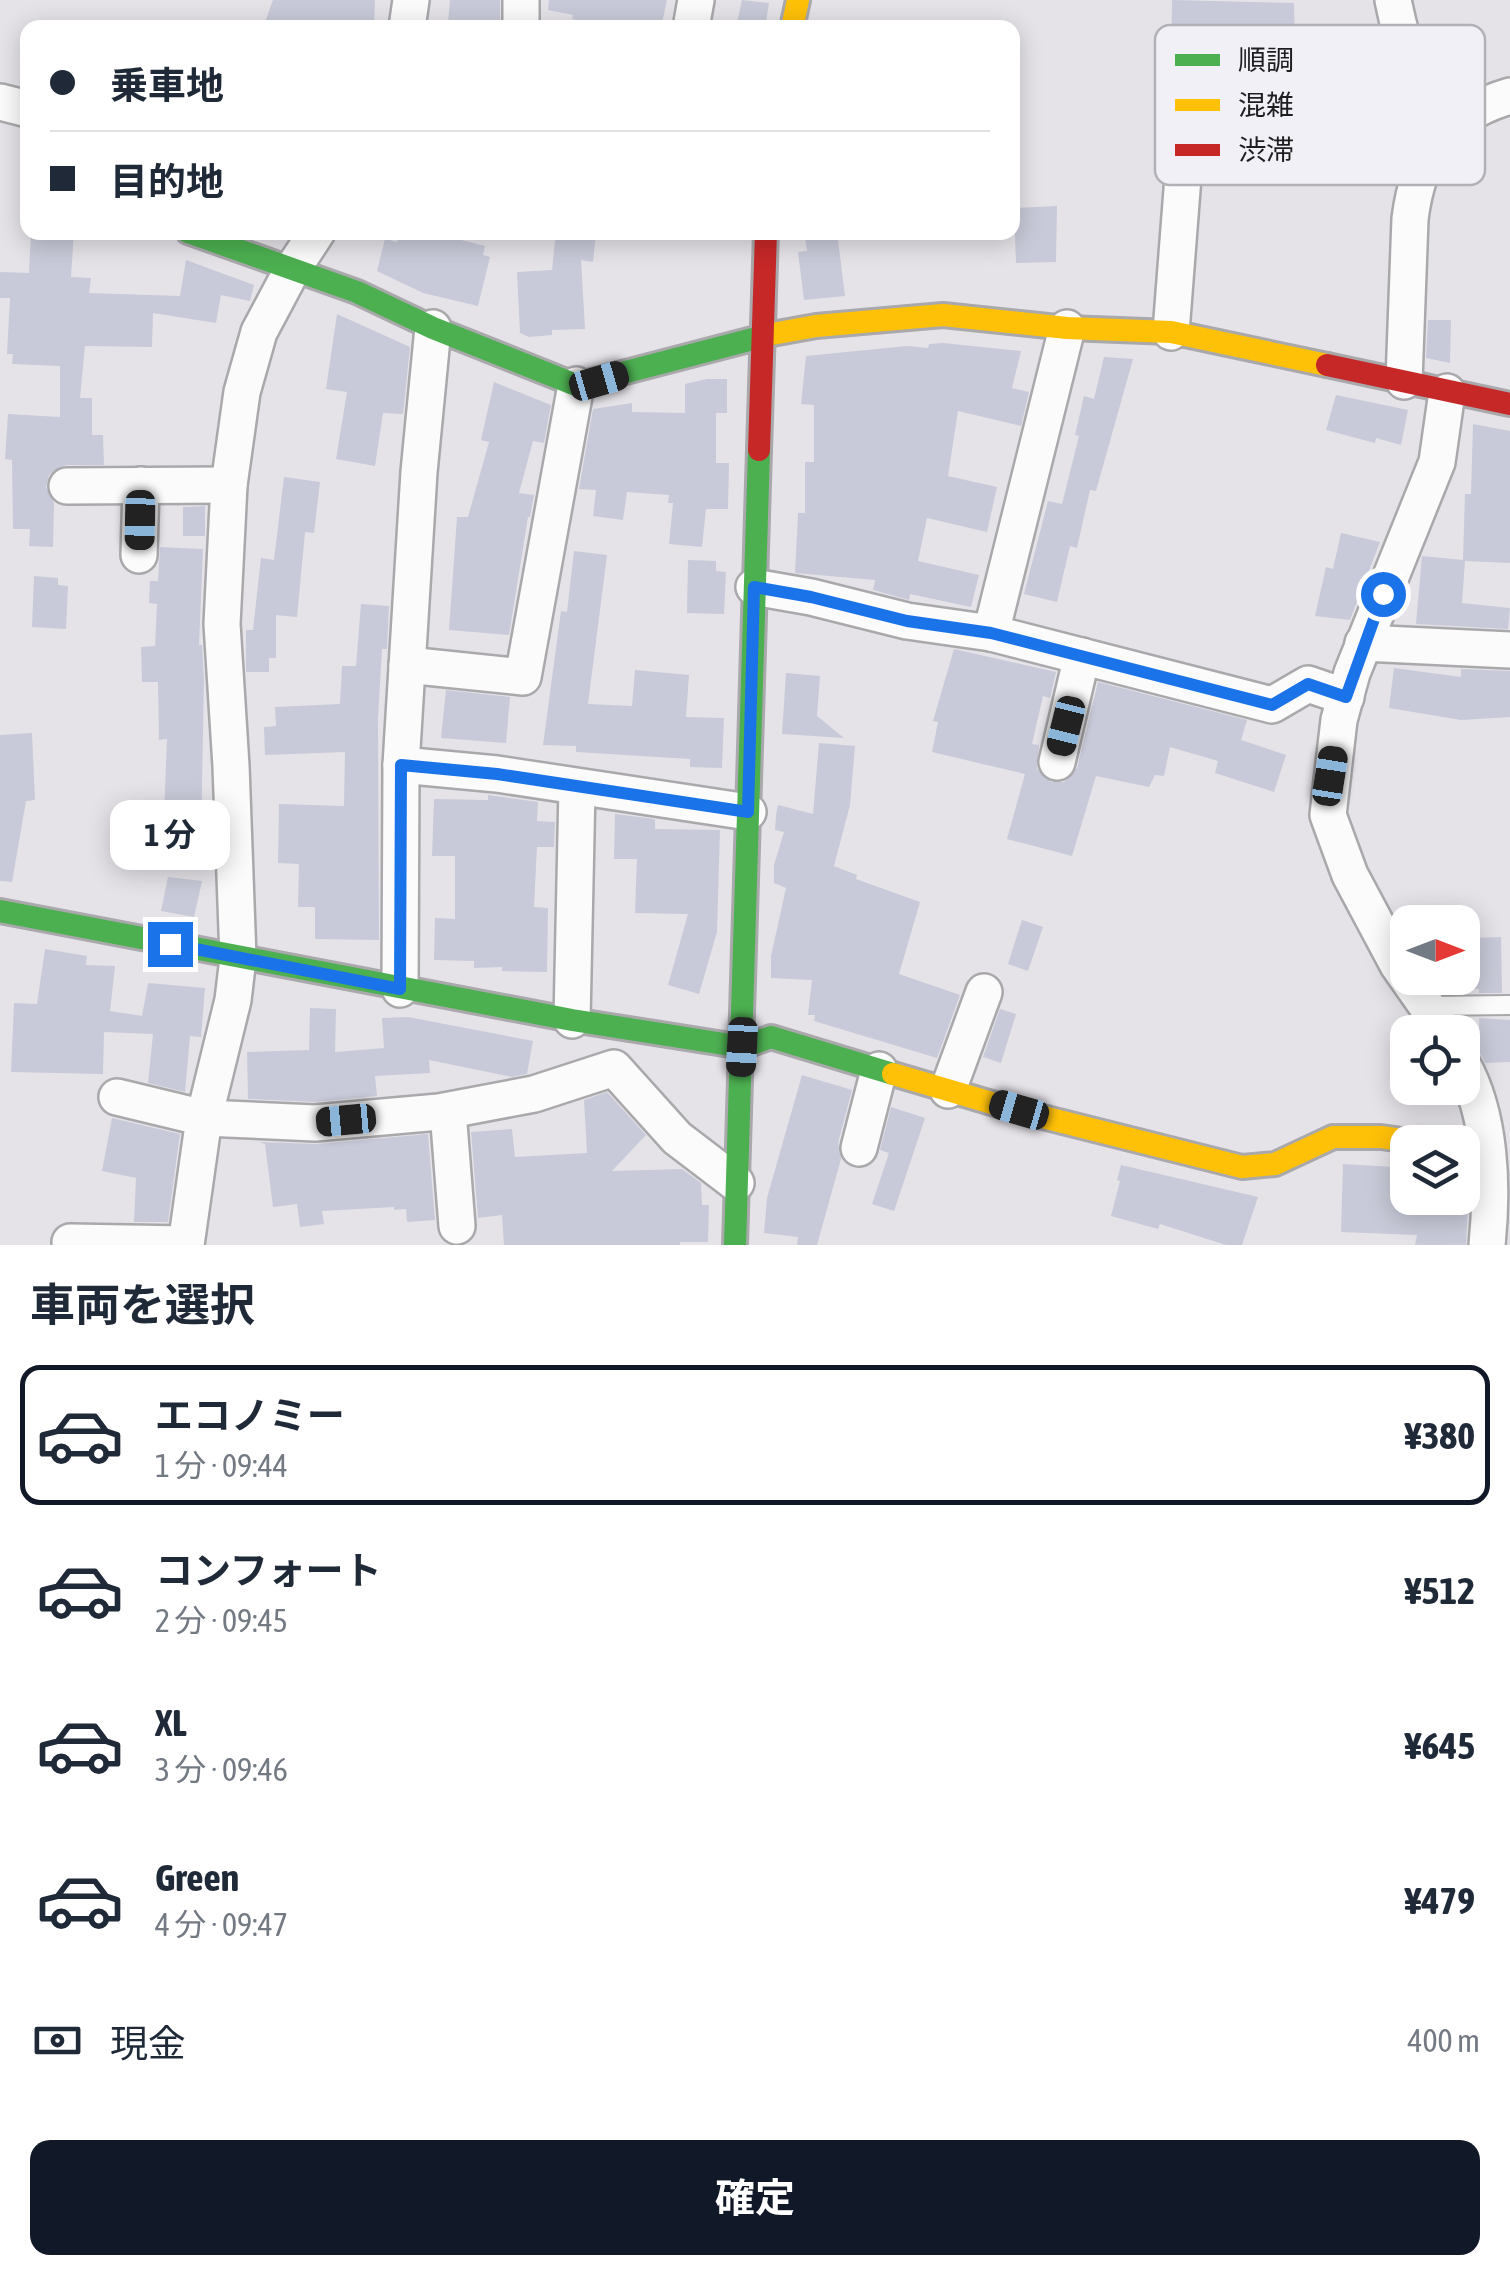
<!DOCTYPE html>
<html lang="ja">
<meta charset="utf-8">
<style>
:root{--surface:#fff;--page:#f2f2f3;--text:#1f2937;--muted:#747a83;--line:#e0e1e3;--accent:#111827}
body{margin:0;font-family:"Asap Condensed","Noto Sans JP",sans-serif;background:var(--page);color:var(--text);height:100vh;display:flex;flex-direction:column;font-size:38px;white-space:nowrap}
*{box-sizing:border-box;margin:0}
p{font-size:32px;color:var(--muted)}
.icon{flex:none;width:55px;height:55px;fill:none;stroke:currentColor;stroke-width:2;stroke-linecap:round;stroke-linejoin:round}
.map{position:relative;height:1245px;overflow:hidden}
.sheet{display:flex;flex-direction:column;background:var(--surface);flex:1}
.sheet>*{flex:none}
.guide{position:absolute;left:20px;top:20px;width:1000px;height:220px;border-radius:20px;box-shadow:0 5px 25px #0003;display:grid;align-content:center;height:220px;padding:0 30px;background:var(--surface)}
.needle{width:65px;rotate:90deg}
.buttons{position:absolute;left:1390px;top:905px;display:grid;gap:20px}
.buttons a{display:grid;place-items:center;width:90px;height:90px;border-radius:20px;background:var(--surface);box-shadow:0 5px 25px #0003;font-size:50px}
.end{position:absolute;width:45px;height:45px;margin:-22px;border:12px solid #1a73e8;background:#fff;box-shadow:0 0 0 5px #fff}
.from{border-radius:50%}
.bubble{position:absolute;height:70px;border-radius:20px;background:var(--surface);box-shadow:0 5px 25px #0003;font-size:32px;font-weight:700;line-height:70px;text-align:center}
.car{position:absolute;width:30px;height:60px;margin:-30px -15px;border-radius:12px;box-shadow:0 0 8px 2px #0007;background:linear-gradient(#222 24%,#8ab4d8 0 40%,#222 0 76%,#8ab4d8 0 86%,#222 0)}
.guide b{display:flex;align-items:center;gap:35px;height:95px;font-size:38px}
.guide b+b{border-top:2px solid var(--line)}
.guide i{width:25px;height:25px;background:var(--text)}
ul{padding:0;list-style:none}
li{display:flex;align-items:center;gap:30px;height:140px;margin:0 20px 15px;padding:0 10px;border:5px solid transparent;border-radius:20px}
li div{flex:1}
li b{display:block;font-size:38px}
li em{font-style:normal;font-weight:700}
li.selected{border-color:var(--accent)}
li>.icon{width:90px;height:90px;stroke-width:1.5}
h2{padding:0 30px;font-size:45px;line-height:120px}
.pay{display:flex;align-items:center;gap:25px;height:110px;padding:0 30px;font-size:38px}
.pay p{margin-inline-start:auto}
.action{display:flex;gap:20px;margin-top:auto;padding:20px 30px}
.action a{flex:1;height:115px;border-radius:20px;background:var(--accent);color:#fff;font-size:40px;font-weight:700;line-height:115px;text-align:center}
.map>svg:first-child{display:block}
.building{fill:#c8cad9}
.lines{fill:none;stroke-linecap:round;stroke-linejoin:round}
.lane-casing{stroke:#a9a8ab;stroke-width:22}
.street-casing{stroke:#a9a8ab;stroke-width:40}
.fast-casing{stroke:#a9a8ab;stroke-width:28}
.slow-casing{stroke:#a9a8ab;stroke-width:28}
.jam-casing{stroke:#a9a8ab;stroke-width:28}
.lane{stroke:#fbfbfc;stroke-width:18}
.street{stroke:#fbfbfc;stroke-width:35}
.fast{stroke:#4caf50;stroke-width:22}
.slow{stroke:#ffc107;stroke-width:22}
.jam{stroke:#c62828;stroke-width:22}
.route{stroke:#1a73e8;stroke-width:12}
.key{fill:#f2f0f7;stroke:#b2b1b6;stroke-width:2.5}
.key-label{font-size:28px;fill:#1e1d1f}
</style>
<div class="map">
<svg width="1510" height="1245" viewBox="0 0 1510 1245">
<rect width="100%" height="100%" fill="#e5e3e8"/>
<!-- building -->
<g class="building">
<path d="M273,0H375L374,28H263Z"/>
<path d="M450,0H500V28H454L455,24L448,23Z"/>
<path d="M549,0H667L661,28H630L603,22L602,26L572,19L573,15L548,10Z"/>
<path d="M742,0L769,3L765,28H736Z"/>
<path d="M1172,0L1294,3L1295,51L1337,52V76L1186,78V73L1171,72Z"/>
<path d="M1057,206L1056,262L1016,263L1014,208Z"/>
<path d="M31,232H74L71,277L91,278L89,293L180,296L186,260L254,285L250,301L221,295L216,323L153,313L152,347L85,346L80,398H92V435H103L104,465H66L49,475L46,487L54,503L53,547L29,546L30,529H13L12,460L5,459L8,414L60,417V366L12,364L13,354H7L10,298H0V272L29,273Z"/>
<path d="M399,232H430L485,246L483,255L490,257L478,306L423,293L377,271L385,239L397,242Z"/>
<path d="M556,232H596L593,262L581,260L585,329L552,330V335L529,337L520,333L517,272L552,270Z"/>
<path d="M812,232H837L845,296L804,300L798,252L807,251L805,237H812Z"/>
<path d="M337,314L410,347L403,414L383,413L375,466L336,459L347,392L326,389Z"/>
<path d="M1428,320H1451L1450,363L1426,358Z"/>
<path d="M943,343L1021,351L1012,388L1029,392L1021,426L958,411L948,476L997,487L987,532L927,518L918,561L979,575L971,607L910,594L909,600L873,590L875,580L795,573L798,513H805V462H814V405L801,404L806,356L907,346L928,348L929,344Z"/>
<path d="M1104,357L1133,359L1096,491L1090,490L1077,548L1070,546L1057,602L1024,594L1048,501L1062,504L1079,436L1075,435L1084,396L1094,399Z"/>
<path d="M707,379H727V413H716V463H729L728,509H706L702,547L669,544L673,503H668L669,495L627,492L623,520L593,516L596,490L579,489L593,409L632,403V412L685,413V384Z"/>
<path d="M494,382L551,405L544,443L533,441L519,493L534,495L530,517H528L509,635L449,630L457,517H468L489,442L481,440Z"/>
<path d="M1336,395L1408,410L1401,445L1376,438L1375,443L1326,430Z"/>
<path d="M1473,424L1510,431V563L1465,561L1462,603L1510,608L1508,629L1416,624L1422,556L1463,560L1465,494H1471Z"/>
<path d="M284,477L320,482L314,533L305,532L297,617L276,615V658H269V672H246V630H253L261,558L274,560Z"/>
<path d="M205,506V536H183V507Z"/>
<path d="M1341,533L1380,542L1350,620L1315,616L1326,567L1333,569Z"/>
<path d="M160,547L203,549L199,645H202L204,680L201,839L152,836L153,813L164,814L167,739L159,740L158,682H142L141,647L155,646L157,604L149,603L150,581H158Z"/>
<path d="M574,551L607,555L588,704L632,706L635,670L689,675L686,717L724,718L722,768L690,767V759L576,752V746L543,745L561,611L567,612Z"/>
<path d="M688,560L716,561V571L726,572L724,614L687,613Z"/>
<path d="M34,576L58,578V585L68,586L66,629L32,627Z"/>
<path d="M361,604L389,606L387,649H382L378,719L379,940L315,939V907H298L299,864L278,863L279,804L344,806L345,752L265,755L264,727L276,726L275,707L340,704L342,666H356Z"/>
<path d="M954,649L1056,672L1050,698L1043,696L1032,744L1039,745L1037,769L1051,782H1064L1077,768L1098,682L1247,720L1241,740L1286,755L1274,792L1215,773L1218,761L1170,747L1164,776L1155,775L1149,787L1096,776L1072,856L1007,839L1025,774L932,752L938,722L933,721Z"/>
<path d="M1394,668L1461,677V669L1510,671V717L1461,720L1389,708Z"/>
<path d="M786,673L820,676L817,716L844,738L782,734Z"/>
<path d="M446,690L510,697L506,743L441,738Z"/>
<path d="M32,733L35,800L26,801L12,882L0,881V735Z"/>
<path d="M819,743L855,746L850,805L834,866L857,875L856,879L920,902L899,974L960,995L937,1058L814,1021L815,1015H808L812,980L771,978V956L786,888L774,883V865L784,832L775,830L776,815L778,805L813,814Z"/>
<path d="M488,795L538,802L537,821L555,822L554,847H537L534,907L548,908L547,972L502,971V967L474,968V961L434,960L435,918L455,919V856H432L434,799L488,800Z"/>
<path d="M615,814L655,819V829L720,830L717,932L699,994L668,985L688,914L635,913L637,859H614Z"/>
<path d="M168,877L202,881L194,917L161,911Z"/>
<path d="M1022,920L1043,927L1028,971L1008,964Z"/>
<path d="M1501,937L1502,993H1479V989H1474L1473,938Z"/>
<path d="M45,949L87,956L86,965L115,966L110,1011L142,1016L148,983L205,988L201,1037L190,1036L185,1092L148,1083L153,1034L104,1032L103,1074L11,1072L14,1003L37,1004Z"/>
<path d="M310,1008L336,1009L335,1052L384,1048L382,1018L408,1017L533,1041L527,1074L512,1077L429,1060L430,1073L375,1076L377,1096L315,1102L248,1099L247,1052L309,1050Z"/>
<path d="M1000,1009L1016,1014L1001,1063L983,1057Z"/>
<path d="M1479,1018L1510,1020V1062L1485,1063L1480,1053Z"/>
<path d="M802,1075L852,1090L838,1143L841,1159L817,1245H797L798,1237L764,1233L767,1198Z"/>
<path d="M607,1092L646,1135L612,1171L682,1169L701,1183L702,1205H709L708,1242H680V1245H504L502,1215L478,1218L471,1132L512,1129L515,1157L587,1153L584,1100Z"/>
<path d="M891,1107L925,1118L894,1211L872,1204L889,1153L880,1150Z"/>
<path d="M112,1118L180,1134L168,1222H134L136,1178L102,1171Z"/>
<path d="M428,1134L435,1220L407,1222L406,1209L394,1210V1207L322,1211L324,1224L300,1227L297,1204L273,1207L265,1144L259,1142L317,1144Z"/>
<path d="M1343,1164L1394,1167L1392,1198H1465L1464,1206H1468L1466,1245H1415L1417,1235L1341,1232Z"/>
<path d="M1121,1165L1258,1197L1242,1245H1226L1160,1224L1158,1229L1111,1216L1120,1181L1117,1180Z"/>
</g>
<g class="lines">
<!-- lane casing -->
<g class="lane-casing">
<path id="lane" d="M1428,1006L1510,1005"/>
</g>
<!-- street casing -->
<g class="street-casing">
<g id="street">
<path d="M1393,0C1402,45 1418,94 1445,132"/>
<path d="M407,28L411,0"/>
<path d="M521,28V0"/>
<path d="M691,28L696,0"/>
<path d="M0,102L28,109"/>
<path d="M1171,332L1183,177L1177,115L1183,101"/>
<path d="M1404,381L1410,219C1418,154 1445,115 1510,96"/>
<path d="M67,486L229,485"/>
<path d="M139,555L141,485"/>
<path d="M754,587L811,597L907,621L991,633L1272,705L1308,684L1346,697"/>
<path d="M991,633L1067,328"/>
<path d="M1363,643L1510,650"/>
<path d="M407,665L523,677L576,385"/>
<path d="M1057,762L1082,656"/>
<path d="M401,765L497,774L748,812"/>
<path d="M400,989L401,765L419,472L433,328"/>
<path d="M572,1020L577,788"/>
<path d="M1445,1032L1398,965L1350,875L1328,815L1339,720L1352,673L1437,462L1447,392"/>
<path d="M1462,1064C1491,1115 1493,1187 1487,1245"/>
<path d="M948,1090L984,992"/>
<path d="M117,1097L204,1118L315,1123L439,1112L534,1094L614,1068L677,1138L736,1183"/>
<path d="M448,1111L457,1226"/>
<path d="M859,1148L879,1070"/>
<path d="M70,1242L186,1244"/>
<path d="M186,1245L204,1118L233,1000L238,958L231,766L222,624L229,485L242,392L259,332L292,270L317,232"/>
</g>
</g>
<!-- fast casing -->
<g class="fast-casing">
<g id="fast">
<path d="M188,232L357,292L433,328L576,385L772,334"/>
<path d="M0,911L572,1020L743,1047L771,1037L893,1074"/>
<path d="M735,1245L759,450"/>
</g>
</g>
<!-- slow casing -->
<g class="slow-casing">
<g id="slow">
<path d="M792,28L798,0"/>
<path d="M772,334L816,326L943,315L1067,328L1171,332L1327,365"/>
<path d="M893,1074L1019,1111L1242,1167L1275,1164L1333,1137H1381L1416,1142"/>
</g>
</g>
<!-- jam casing -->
<g class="jam-casing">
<g id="jam">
<path d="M1327,365L1510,404"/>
<path d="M759,450L766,232"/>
</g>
</g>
<!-- lane -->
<use href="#lane" class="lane"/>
<!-- street -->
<use href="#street" class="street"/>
<!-- fast -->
<use href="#fast" class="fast"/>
<!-- slow -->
<use href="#slow" class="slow"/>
<!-- jam -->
<use href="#jam" class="jam"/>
</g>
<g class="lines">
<!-- route -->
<path class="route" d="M170,944L400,989L401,765L497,774L748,812L754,587L811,597L907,621L991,633L1272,705L1308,684L1346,697L1383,594"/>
</g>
<!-- legend -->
<rect x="1155" y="25" width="330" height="160" rx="15" class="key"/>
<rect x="1175" y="54" width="45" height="12" fill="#4caf50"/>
<rect x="1175" y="99" width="45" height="12" fill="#ffc107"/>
<rect x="1175" y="144" width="45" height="12" fill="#c62828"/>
<g class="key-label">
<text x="1238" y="70">順調</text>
<text x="1238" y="115">混雑</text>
<text x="1238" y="160">渋滞</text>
</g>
</svg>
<div class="buttons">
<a><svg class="needle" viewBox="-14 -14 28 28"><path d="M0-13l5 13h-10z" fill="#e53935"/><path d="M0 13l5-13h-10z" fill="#747a83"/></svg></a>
<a><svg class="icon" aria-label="locate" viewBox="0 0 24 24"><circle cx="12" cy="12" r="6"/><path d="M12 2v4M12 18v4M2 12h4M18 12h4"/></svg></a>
<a><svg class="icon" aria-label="layers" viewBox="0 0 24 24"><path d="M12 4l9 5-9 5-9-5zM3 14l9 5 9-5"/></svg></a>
</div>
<i class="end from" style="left:1383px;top:594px"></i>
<i class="end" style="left:170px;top:944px"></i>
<div class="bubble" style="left:110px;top:800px;width:120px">1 分</div>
<i class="car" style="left:599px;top:381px;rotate:74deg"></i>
<i class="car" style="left:140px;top:520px;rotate:181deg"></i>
<i class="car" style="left:1066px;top:726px;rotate:194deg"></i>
<i class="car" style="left:1330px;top:776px;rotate:9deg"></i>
<i class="car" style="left:742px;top:1047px;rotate:183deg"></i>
<i class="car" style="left:1019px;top:1110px;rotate:286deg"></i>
<i class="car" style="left:346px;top:1120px;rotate:265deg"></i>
<div class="guide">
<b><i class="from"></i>乗車地</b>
<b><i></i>目的地</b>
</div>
</div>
<section class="sheet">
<h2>車両を選択</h2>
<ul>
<li class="selected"><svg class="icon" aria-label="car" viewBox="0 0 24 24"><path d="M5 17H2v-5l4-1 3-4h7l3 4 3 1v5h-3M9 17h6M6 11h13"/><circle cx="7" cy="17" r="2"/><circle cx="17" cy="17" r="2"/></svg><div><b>エコノミー</b><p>1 分 · 09:44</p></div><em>¥380</em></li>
<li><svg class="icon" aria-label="car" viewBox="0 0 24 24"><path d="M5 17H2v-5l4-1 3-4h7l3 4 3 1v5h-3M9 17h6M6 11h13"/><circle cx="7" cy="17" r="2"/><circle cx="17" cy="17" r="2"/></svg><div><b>コンフォート</b><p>2 分 · 09:45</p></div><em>¥512</em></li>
<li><svg class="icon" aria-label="car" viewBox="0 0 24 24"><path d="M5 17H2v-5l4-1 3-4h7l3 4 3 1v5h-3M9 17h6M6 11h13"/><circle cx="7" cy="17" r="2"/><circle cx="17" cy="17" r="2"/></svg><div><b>XL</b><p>3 分 · 09:46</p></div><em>¥645</em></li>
<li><svg class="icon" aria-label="car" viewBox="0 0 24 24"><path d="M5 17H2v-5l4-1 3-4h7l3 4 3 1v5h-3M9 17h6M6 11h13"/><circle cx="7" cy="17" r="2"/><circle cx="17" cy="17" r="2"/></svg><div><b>Green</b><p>4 分 · 09:47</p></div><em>¥479</em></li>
</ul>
<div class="pay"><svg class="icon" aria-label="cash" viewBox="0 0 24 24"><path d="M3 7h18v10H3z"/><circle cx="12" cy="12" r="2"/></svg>現金<p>400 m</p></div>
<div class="action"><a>確定</a></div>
</section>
